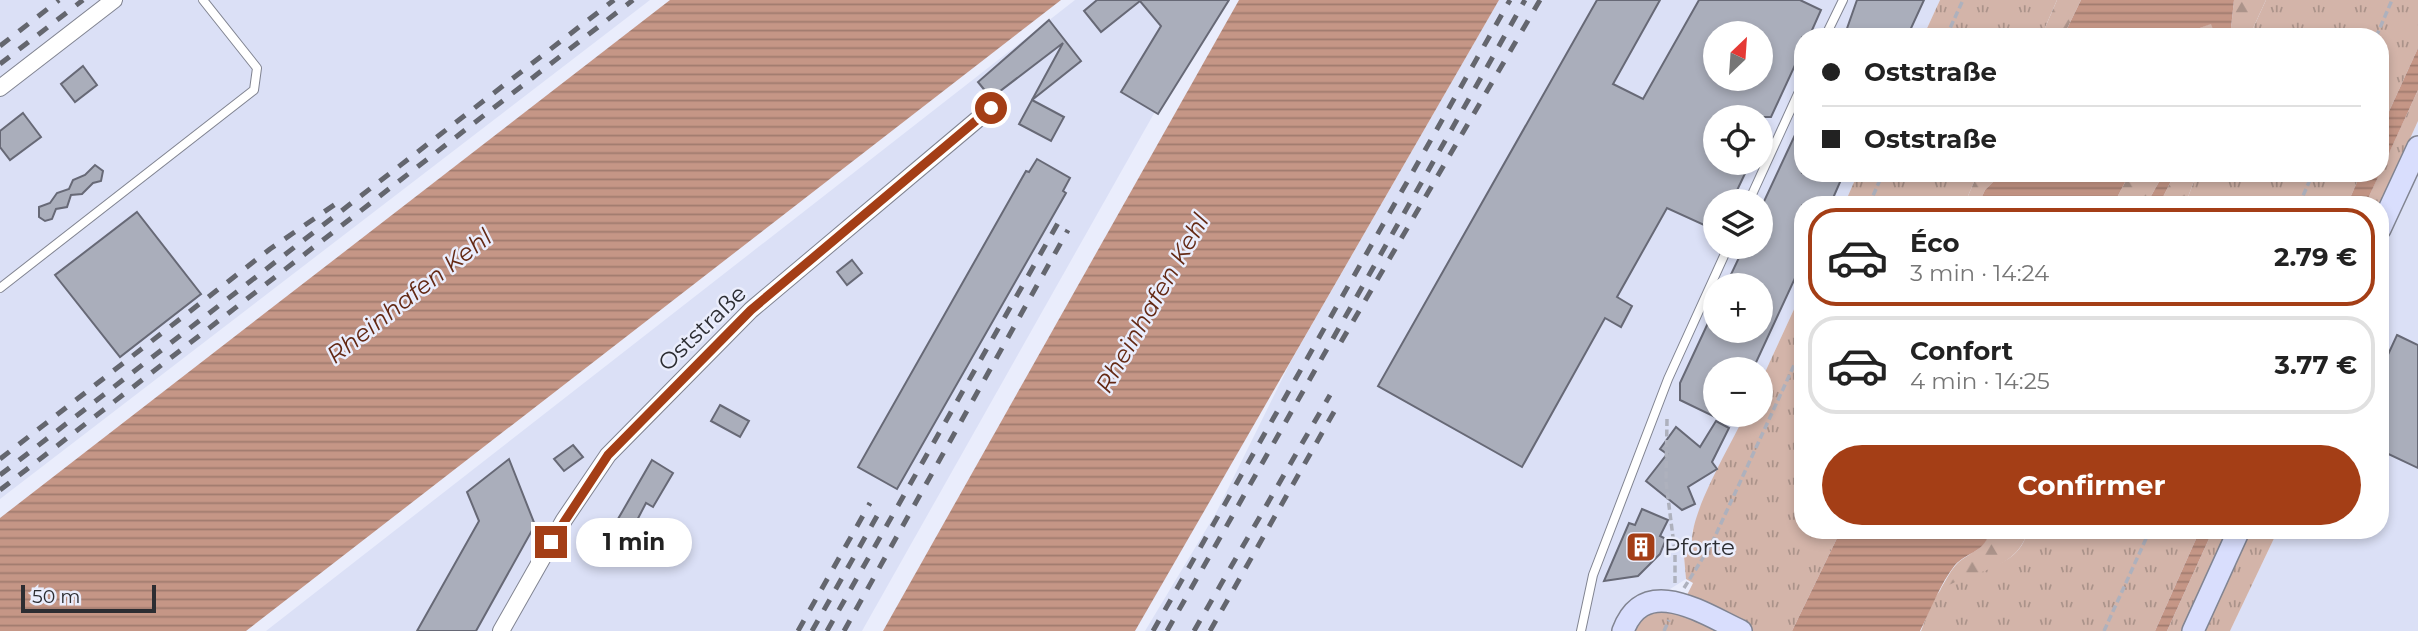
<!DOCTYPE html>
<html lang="fr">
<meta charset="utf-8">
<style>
:root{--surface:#fff;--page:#f6f6f6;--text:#222;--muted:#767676;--line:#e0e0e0;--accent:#a43e16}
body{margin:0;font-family:Montserrat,sans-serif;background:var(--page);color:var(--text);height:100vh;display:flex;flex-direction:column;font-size:26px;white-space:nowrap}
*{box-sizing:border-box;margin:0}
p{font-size:23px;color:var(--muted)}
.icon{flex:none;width:38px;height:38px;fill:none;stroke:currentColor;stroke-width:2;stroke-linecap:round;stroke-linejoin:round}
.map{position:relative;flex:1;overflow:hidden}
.drawer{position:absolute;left:1794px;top:196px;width:595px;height:343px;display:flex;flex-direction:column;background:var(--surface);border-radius:28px;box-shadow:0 4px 10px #0003}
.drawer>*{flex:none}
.hud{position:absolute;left:1794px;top:28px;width:595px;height:154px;border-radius:28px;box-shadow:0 4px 10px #0003;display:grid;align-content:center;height:154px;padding:0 28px;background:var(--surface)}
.needle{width:46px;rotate:25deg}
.fabs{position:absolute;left:1703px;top:21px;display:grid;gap:14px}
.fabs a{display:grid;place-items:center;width:70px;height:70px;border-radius:50%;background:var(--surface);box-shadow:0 4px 10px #0003;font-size:35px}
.scale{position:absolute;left:21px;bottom:18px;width:135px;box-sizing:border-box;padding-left:7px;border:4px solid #2c2d32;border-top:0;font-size:19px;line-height:24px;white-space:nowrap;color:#2c2d32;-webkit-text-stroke:5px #eaedfc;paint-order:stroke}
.end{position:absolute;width:32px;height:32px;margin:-16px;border:9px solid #a43e16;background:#fff;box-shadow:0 0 0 4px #fff}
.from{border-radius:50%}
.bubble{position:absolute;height:49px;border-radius:24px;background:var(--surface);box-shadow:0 4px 10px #0003;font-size:23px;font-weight:700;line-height:49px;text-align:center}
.hud b{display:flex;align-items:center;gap:24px;height:66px;font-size:26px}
.hud b+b{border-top:2px solid var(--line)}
.hud i{width:18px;height:18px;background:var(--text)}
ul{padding:12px 0 0;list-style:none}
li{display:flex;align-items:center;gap:21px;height:98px;margin:0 14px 10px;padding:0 14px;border:4px solid var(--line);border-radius:28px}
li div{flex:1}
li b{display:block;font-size:26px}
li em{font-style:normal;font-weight:700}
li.selected{border-color:var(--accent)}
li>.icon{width:63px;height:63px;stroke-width:1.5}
.primary-button{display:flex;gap:14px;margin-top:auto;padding:14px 28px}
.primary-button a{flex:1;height:80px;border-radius:42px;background:var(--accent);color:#fff;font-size:28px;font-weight:700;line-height:80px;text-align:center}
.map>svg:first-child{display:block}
.built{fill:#dbe0f6;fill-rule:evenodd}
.grass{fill:url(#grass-tufts)}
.forest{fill:url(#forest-firs)}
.water{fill:url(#water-rules)}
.building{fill:#aaaebb;stroke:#676976;stroke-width:2;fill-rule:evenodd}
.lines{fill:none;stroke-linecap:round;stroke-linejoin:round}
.lane-casing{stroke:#818491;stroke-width:10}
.street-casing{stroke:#818491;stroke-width:18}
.secondary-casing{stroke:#818491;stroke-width:24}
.path{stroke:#aeb1bd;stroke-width:3.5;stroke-dasharray:7 3.5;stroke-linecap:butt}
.lane{stroke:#fff;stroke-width:8}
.street{stroke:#fff;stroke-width:16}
.secondary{stroke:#d9defd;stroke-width:21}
.rail{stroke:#64666e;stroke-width:5;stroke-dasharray:12 12;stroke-linecap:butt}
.route{stroke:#a43e16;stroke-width:9}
.labels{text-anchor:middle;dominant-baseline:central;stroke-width:5;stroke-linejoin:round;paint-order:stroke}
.street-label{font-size:23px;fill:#2c2d32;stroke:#eaedfc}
.poi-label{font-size:23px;fill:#2c2d32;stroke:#eaedfc;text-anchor:start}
.water-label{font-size:24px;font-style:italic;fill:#642914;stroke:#eaedfc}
</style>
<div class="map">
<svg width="2418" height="631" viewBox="0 0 2418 631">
<defs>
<pattern id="grass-tufts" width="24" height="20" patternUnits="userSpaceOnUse" patternTransform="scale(1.75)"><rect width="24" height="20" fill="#d3b4a9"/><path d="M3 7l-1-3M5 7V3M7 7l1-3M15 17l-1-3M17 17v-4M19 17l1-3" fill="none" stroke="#ab938a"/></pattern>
<pattern id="forest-firs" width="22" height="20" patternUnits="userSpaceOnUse" patternTransform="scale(1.75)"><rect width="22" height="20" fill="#d3b4a9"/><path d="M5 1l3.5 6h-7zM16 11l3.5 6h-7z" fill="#ab938a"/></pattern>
<pattern id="water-rules" width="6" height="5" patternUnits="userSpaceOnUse" patternTransform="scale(1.75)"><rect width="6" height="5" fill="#c59686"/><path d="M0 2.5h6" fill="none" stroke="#a07b6e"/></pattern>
</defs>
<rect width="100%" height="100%" fill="#eaedfc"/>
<!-- built -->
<g class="built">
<path d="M0,0H650L0,499Z"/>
<path d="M1075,0H1218L862,631H266Z"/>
<path d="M1499,0H1940L1923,37H1802V173H1858L1844,205H1802V292L1761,381L1760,369H1715V415H1745L1702,505L1692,532L1693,543L1683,545L1686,579L1670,589L1645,594L1616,631H1145L1216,513L1291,361ZM1715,33H1760V79H1715ZM1715,117H1760V163H1715ZM1715,201H1760V247H1715ZM1715,285H1760V331H1715Z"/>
<path d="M2418,121V631H2230L2278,530H2380V205Z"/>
</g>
<!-- grass -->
<g class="grass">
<path d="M1940,0H2057L2041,37H1923Z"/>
<path d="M2266,0H2418V48L2380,131V37H2249Z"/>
<path d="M2418,90V121L2380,205H2365Z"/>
<path d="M1858,173H1978L1964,205H1844Z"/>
<path d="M2197,173H2361L2347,205H2185Z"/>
<path d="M1802,292V530H1841L1792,631H1631L1633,626L1659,607L1707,626L1715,608L1687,595L1693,583L1686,579L1683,545L1692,542C1691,511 1730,446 1745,415H1760L1761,381Z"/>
<path d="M2028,530H2200L2155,631H1921C1926,619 1931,602 1939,592C1962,560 2015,580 2028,530Z"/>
<path d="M2213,530H2230L2184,631H2167Z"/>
<path d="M2250,530H2278L2230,631H2204Z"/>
</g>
<!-- forest -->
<g class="forest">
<path d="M2057,0H2081L2063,37H2041Z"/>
<path d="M2234,0H2266L2249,37H2230Z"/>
<path d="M2212,23L2216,37H2194L2197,29Z"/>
<path d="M1978,173H2002L1985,190L1978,205H1964Z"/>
<path d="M2130,173H2164L2146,205H2113Z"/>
<path d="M2175,173H2197L2185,205H2159Z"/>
<path d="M1989,530H2028C2017,572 1971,570 1940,590C1945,582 1949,573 1955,566C1967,552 1987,551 1989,530Z"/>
</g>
<!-- water -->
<g class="water">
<path d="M670,0H1061L246,631H0V518Z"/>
<path d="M1239,0H1499L1135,631H883Z"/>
<path d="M2081,0H2234L2230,37H2216L2211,24L2197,29L2194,37H2063Z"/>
<path d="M2418,48V90L2380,173V131Z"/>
<path d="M2002,173H2130L2113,205H1978L1985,190Z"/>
<path d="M2164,173H2175L2159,205H2146Z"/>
<path d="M2361,173H2380L2365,205H2347Z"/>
<path d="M1841,530H1989C1988,551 1967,552 1955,565C1940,584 1931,609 1920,631H1792Z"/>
<path d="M2200,530H2213L2167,631H2155Z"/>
</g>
<!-- building -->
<g class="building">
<path d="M1097,0H1229L1158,114L1121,92L1161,26L1140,1L1101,32L1084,11Z"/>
<path d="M1597,0H1660L1613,84L1643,99L1699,0H1800L1821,10L1809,37H1802V50L1771,117H1715V163H1750L1732,201H1715V230L1667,208L1617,297L1632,306L1621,327L1605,318L1522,467L1378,386ZM1715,33H1760V79H1715Z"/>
<path d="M1857,0H1924L1907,37H1844Z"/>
<path d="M1049,20L1081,61L1032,100L1063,43L991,98L978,82Z"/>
<path d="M83,66L97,85L75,102L61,84Z"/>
<path d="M1032,100L1064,117L1051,141L1019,124Z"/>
<path d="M23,113L41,137L10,160L0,147V131Z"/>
<path d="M1802,120V173H1844L1830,205H1802V263L1753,369H1715V417L1680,400V383L1715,308V331H1760V285H1726L1744,247H1760V210Z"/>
<path d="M1037,159L1070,178L1063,191L1066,193L897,489L858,467L1026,171L1029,172Z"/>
<path d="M95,165L103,171L101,181L93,183L82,194L71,195L67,207L56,209L52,219L45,221L39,217V207L50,203L57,193L69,189L73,180L85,175Z"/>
<path d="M137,212L201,294L120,357L55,275Z"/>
<path d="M852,260L862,273L847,285L837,272Z"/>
<path d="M2397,335L2418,345V468L2380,450V372Z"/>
<path d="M720,405L749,421L740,437L711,421Z"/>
<path d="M1716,421L1729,428L1712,462L1717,469L1688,487L1695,504L1682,510L1646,481L1667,454L1660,449L1676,427L1700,447Z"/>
<path d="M573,445L583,457L564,471L554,459Z"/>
<path d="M509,459L535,525L476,631H417L479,521L467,492Z"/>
<path d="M652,460L673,473L653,507L646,503L633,528L618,519Z"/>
<path d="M1642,509L1668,520L1660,536L1666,539L1660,554L1638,576L1604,581L1629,523L1635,525Z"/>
</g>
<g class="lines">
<!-- lane casing -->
<g class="lane-casing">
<g id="lane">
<path d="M1825,37L1843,0"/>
<path d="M1749,201L1802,85"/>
<path d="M0,288L254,90L257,68L203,0"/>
<path d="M1581,631L1593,575L1668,379L1728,247"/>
</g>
</g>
<!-- street casing -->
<g class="street-casing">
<g id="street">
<path d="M0,88L114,0"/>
<path d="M501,631L564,520L608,455L751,310L991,108"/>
</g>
</g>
<!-- secondary casing -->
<g class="secondary-casing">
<g id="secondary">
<path d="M2380,229L2418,147"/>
<path d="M1623,631C1645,573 1704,614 1741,631"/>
<path d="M2193,631L2239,530"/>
</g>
</g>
<!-- path -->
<g class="path">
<path d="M1946,37L1963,0"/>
<path d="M2376,37L2392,0"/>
<path d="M1869,205L1883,173"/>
<path d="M2299,205L2313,173"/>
<path d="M1667,419L1666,482L1675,553V586"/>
<path d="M1684,588L1711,545L1802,348"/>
<path d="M1664,631L1669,620"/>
<path d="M2104,631L2150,530"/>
</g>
<!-- lane -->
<use href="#lane" class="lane"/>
<!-- street -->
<use href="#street" class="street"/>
<!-- secondary -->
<use href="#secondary" class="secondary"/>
<!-- rail -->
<g class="rail">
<path d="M0,46L59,0"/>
<path d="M0,64L83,0"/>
<path d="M1341,342L1540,0"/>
<path d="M0,459L270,249L337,203"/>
<path d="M0,475L614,0"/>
<path d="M0,490L633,0"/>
<path d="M798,631L870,503"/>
<path d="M812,631L881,509"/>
<path d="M827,631L1058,223"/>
<path d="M844,631L1068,230"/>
<path d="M1153,631L1510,0"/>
<path d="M1167,631L1525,0"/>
<path d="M1194,631L1330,395"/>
<path d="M1210,631L1335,410"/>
</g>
</g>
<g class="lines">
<!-- route -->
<path class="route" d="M551,542L608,455L751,310L991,108"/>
</g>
<!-- icons -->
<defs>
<g id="building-square" transform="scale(1.575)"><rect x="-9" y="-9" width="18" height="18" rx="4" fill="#a43e16" stroke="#eaedfc"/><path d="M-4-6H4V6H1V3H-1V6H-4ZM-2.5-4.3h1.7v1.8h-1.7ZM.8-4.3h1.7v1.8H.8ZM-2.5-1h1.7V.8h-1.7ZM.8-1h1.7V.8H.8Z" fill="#fff"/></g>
</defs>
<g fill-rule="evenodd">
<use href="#building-square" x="1641" y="547"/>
</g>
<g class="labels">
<!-- street labels -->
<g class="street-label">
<text transform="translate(702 328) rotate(-44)">Oststraße</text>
</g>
<!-- poi labels -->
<g class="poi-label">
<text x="1664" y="547">Pforte</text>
</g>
<!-- water labels -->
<g class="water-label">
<text transform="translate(409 296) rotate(-38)">Rheinhafen Kehl</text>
<text transform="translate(1152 303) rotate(-60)">Rheinhafen Kehl</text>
</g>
</g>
</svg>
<div class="fabs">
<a><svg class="needle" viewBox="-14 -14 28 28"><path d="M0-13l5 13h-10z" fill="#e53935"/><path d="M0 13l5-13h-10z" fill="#767676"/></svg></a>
<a><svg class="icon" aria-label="locate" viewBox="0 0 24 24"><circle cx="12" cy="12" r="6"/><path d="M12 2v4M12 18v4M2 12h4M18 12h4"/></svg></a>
<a><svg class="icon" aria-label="layers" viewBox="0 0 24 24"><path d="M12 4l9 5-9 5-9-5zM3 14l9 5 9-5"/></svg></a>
<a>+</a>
<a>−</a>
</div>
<div class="scale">50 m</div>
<i class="end from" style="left:991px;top:108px"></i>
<i class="end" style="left:551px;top:542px"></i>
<div class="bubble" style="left:576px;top:518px;width:116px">1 min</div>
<div class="hud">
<b><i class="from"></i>Oststraße</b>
<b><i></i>Oststraße</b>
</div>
<section class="drawer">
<ul>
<li class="selected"><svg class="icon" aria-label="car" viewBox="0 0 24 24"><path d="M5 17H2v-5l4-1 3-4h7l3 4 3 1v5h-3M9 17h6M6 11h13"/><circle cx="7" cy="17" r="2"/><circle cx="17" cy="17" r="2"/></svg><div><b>Éco</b><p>3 min · 14:24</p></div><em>2.79 €</em></li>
<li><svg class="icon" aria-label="car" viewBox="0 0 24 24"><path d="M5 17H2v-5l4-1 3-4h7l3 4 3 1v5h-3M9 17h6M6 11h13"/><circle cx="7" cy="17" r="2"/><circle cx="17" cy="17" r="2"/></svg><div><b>Confort</b><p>4 min · 14:25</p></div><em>3.77 €</em></li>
</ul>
<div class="primary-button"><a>Confirmer</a></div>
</section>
</div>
